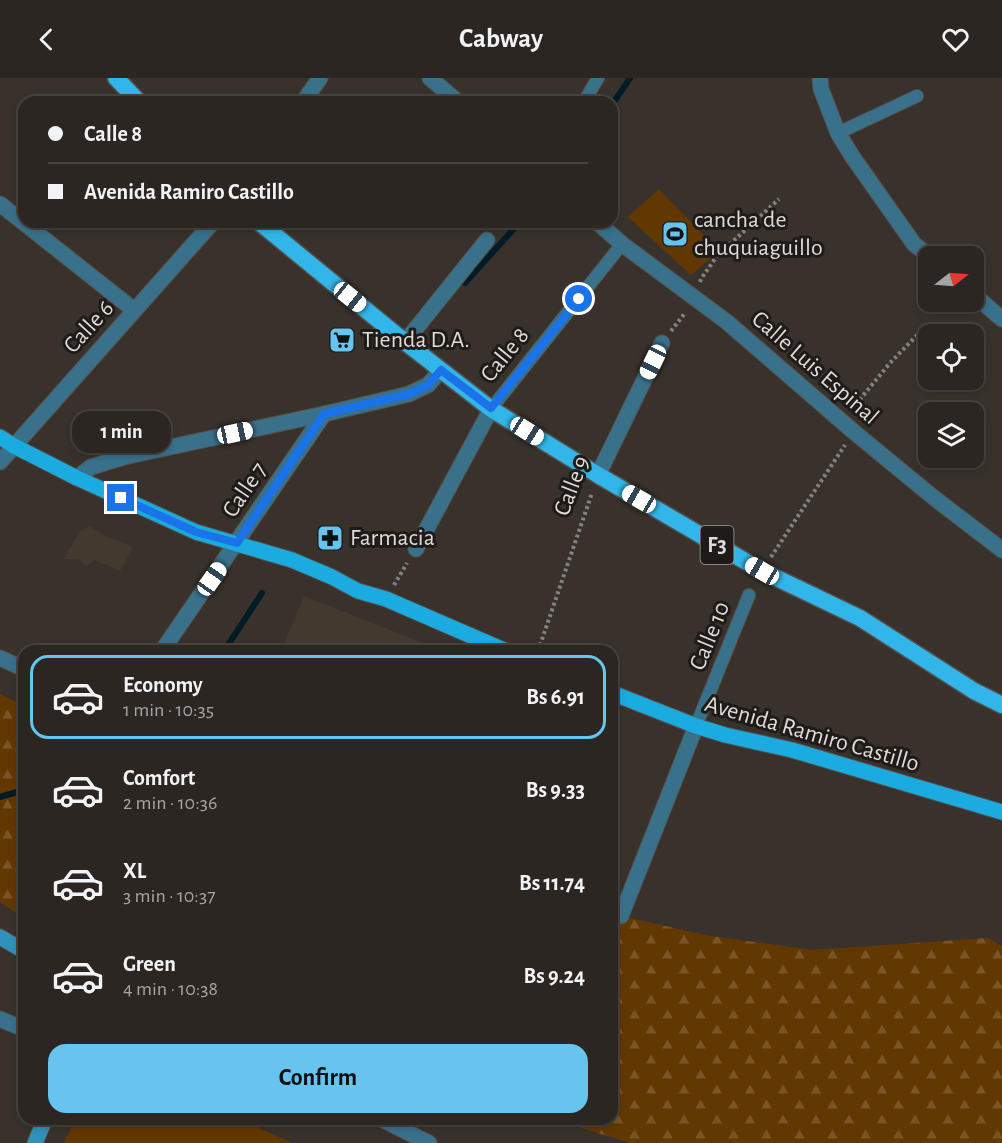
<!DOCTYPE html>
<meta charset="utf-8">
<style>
:root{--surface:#2b2621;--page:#332e2a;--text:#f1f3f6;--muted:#a6a5a5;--line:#47433f;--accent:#67c4ef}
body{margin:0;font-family:"Alegreya Sans",sans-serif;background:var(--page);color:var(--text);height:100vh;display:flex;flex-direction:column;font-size:22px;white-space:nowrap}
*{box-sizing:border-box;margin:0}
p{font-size:20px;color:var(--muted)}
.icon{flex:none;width:33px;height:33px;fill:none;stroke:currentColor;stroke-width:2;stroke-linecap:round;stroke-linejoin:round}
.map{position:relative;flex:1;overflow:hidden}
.details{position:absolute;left:18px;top:567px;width:600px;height:480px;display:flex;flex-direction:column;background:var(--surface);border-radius:18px;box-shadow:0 3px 9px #0003,0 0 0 2px var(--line)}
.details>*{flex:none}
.top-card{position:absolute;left:18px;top:18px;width:600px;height:132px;border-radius:18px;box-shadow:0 3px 9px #0003,0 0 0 2px var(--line);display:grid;align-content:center;height:132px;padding:0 30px;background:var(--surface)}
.needle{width:39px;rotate:73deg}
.fabs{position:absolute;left:918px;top:168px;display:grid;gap:12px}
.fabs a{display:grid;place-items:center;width:66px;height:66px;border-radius:12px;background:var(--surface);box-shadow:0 3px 9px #0003,0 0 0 2px var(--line);font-size:30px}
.end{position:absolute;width:27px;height:27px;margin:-14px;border:8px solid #1a73e8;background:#fff;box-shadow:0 0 0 3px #fff}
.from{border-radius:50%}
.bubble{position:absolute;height:42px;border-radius:18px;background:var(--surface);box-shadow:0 3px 9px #0003,0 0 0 2px var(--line);font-size:20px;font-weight:700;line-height:42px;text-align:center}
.car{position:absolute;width:18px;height:36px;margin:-18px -9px;border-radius:8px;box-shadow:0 0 4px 2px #0007;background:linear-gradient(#fff 24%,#345 0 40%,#fff 0 76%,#345 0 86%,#fff 0)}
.top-card b{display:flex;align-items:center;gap:21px;height:57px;font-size:22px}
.top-card b+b{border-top:2px solid var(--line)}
.top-card i{width:15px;height:15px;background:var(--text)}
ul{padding:10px 0 0;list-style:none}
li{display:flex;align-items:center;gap:18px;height:84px;margin:0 12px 9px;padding:0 18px;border:3px solid transparent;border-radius:18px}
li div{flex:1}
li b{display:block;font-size:22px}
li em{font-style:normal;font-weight:700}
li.current{border-color:var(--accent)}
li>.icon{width:54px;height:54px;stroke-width:1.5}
.primary-button{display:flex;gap:12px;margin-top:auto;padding:12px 30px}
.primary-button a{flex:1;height:69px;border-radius:18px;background:var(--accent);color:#111;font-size:24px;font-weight:700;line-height:69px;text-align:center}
header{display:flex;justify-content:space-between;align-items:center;height:78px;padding:0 30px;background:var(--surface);font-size:27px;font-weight:700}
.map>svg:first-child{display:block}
.built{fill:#44392e}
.forest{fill:url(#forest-firs)}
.green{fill:#623802}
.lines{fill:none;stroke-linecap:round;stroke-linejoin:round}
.stream{stroke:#021b27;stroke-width:6}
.service-casing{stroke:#57504b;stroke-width:14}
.pedestrian-casing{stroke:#57504b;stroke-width:17}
.minor-casing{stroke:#57504b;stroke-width:17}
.secondary-casing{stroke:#57504b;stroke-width:17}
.primary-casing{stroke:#57504b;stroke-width:17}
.trunk-casing{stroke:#57504b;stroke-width:19}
.path{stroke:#86817c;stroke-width:4;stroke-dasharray:3 3;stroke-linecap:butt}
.service{stroke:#39718b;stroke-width:12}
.pedestrian{stroke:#39718b;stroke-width:15}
.minor{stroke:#39718b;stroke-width:15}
.secondary{stroke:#3092bc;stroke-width:15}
.primary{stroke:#1aace1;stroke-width:15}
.trunk{stroke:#32b6ea;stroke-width:16}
.route{stroke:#1a73e8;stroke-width:8}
.labels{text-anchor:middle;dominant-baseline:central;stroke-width:6;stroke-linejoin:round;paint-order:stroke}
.shield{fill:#1e1b18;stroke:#a5a19e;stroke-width:1.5}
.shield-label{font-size:22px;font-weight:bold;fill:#dfdbd7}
.poi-label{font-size:24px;fill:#dfdbd7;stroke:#1e1b18;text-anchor:start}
.street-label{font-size:24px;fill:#dfdbd7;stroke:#1e1b18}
</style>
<header><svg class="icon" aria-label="back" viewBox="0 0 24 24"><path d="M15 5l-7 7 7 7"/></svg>Cabway<svg class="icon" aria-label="heart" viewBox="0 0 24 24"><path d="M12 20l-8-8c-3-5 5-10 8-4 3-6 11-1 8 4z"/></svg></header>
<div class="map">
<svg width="1002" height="1065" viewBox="0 0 1002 1065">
<defs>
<pattern id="forest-firs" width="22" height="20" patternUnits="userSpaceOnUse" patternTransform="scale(1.5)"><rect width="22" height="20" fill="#623802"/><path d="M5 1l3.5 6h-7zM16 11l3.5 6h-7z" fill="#785426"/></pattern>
</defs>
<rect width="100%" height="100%" fill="#39322c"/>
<!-- built -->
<g class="built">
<path d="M89,448L106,458L133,469L120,493L95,482L86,488L79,481H64L80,453Z"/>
<path d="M304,518L431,568L429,573H281Z"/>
</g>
<!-- forest -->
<g class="forest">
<path d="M0,616L24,628V840L0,824Z"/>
<path d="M612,836L710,858L813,872L988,860L1002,868V1065H630L552,1041H612Z"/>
</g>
<!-- green -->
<g class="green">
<path d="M659,111L719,173L691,197L628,139Z"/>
<path d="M75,1041H240L292,1065H64Z"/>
</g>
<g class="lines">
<!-- stream -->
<g class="stream">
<path d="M612,27L630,0"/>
<path d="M465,205L520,144"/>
<path d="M224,573L262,515"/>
<path d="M0,719L24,712"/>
</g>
<!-- service casing -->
<g class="service-casing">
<g id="service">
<path d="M584,24L598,0"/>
<path d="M838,55L917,18"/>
<path d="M491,331L622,166"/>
<path d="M696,648L749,517"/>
</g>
</g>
<!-- pedestrian casing -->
<g class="pedestrian-casing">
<path id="pedestrian" d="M621,838L696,648"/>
</g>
<!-- minor casing -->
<g class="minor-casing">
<g id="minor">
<path d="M430,0L458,24"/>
<path d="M820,0L821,11L838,55L852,78L914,166L929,178"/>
<path d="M303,24L320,0"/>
<path d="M0,126L134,232"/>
<path d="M597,144L622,166L727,244L854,354L933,419L1002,472"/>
<path d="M974,217L1002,241"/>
<path d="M405,264L487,162"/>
<path d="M0,384L213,144"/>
<path d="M598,397L662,265"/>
<path d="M77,400L91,389L124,379L324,336L409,316L428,307L441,292"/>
<path d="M416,471L491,331"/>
<path d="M162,573L324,336"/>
<path d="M0,580L24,591"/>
<path d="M0,941L24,951"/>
<path d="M381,1041L429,1065"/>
</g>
</g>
<!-- secondary casing -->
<g class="secondary-casing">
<g id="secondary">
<path d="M0,859L24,873"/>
<path d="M35,1065L45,1041"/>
</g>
</g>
<!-- primary casing -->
<g class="primary-casing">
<g id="primary">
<path d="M0,359L14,368L77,400L196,454L292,482L332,499L358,513L386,521L506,573"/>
<path d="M612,615L696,648L725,657L792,672L1002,734"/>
</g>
</g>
<!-- trunk casing -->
<g class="trunk-casing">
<g id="trunk">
<path d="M116,0L139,24"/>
<path d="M259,144L405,264L491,331L598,397L762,493L860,540L974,613L1002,627"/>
</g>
</g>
<!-- path -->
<g class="path">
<path d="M700,204L701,201L717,178L779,121"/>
<path d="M671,253L685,235"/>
<path d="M852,331L890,285L925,249"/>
<path d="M771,479L845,367"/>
<path d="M394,507L407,485"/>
<path d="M538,573L592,415"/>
</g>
<!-- service -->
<use href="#service" class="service"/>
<!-- pedestrian -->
<use href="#pedestrian" class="pedestrian"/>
<!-- minor -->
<use href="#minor" class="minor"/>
<!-- secondary -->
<use href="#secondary" class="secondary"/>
<!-- primary -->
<use href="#primary" class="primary"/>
<!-- trunk -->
<use href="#trunk" class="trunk"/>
</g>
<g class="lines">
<!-- route -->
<path class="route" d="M121,420L196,454L237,465L324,336L409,316L428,307L441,292L491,330L579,221"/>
</g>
<!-- icons -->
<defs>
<g id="stadium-square" transform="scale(1.35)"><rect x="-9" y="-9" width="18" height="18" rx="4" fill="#67c4ef" stroke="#1e1b18"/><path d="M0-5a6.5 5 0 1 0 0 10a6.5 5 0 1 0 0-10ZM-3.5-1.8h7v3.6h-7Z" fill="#111"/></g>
<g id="supermarket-square" transform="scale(1.35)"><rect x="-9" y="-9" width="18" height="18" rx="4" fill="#67c4ef" stroke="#1e1b18"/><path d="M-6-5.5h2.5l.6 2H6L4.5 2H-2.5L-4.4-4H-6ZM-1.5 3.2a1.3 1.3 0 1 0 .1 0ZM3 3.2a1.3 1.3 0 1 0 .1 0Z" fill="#111"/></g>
<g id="pharmacy-square" transform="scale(1.35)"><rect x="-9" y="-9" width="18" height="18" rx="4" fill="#67c4ef" stroke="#1e1b18"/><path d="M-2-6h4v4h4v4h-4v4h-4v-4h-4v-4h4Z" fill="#111"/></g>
</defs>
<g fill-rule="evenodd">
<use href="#stadium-square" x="675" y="156"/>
<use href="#supermarket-square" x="342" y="262"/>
<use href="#pharmacy-square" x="330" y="460"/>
</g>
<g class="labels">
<!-- shield labels -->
<rect class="shield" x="700.5" y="448" width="33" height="38" rx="4.5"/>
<g class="shield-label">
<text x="717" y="467">F3</text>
</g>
<!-- poi labels -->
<g class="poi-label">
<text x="694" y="142">cancha de<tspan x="694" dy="28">chuquiaguillo</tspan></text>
<text x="362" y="262">Tienda D.A.</text>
<text x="350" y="460">Farmacia</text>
</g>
<!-- street labels -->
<g class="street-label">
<text transform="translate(89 249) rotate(-48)">Calle 6</text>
<text transform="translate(505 277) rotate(-51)">Calle 8</text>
<text transform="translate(815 290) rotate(41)">Calle Luis Espinal</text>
<text transform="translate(572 408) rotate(-69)">Calle 9</text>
<text transform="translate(245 412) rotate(-56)">Calle 7</text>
<text transform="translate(710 558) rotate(-68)">Calle 10</text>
<text transform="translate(812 656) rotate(16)">Avenida Ramiro Castillo</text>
</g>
</g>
</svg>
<div class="fabs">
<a><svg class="needle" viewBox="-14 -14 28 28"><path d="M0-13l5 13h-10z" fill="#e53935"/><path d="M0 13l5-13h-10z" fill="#a6a5a5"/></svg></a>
<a><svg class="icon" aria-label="locate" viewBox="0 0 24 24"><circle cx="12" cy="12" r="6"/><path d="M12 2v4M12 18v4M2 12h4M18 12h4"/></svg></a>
<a><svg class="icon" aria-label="layers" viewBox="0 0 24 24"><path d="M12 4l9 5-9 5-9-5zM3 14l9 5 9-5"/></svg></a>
</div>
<i class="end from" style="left:579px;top:221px"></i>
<i class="end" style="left:121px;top:420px"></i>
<div class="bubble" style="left:72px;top:333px;width:99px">1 min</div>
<i class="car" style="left:350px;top:219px;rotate:129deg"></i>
<i class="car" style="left:653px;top:284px;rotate:206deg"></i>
<i class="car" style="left:527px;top:353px;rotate:122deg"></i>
<i class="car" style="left:235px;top:355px;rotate:78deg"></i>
<i class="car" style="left:639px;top:421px;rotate:300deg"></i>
<i class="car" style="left:762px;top:493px;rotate:300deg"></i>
<i class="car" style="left:212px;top:501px;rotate:35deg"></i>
<div class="top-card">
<b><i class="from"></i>Calle 8</b>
<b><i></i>Avenida Ramiro Castillo</b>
</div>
<section class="details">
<ul>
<li class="current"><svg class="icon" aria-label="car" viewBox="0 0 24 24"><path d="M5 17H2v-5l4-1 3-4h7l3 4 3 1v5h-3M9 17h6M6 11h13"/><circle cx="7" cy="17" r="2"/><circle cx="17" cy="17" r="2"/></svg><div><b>Economy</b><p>1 min · 10:35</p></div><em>Bs 6.91</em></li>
<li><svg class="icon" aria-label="car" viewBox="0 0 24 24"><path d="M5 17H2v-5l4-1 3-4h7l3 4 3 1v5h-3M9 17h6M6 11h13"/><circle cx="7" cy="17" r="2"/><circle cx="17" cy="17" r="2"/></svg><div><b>Comfort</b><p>2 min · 10:36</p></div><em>Bs 9.33</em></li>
<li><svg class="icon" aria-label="car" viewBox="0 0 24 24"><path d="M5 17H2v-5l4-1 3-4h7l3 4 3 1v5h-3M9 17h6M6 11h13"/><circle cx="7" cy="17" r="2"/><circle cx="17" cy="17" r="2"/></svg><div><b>XL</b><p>3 min · 10:37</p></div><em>Bs 11.74</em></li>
<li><svg class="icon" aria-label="car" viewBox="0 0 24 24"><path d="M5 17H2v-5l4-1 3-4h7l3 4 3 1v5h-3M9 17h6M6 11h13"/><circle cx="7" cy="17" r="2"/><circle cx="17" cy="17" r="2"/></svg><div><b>Green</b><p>4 min · 10:38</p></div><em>Bs 9.24</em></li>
</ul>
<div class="primary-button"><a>Confirm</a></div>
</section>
</div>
